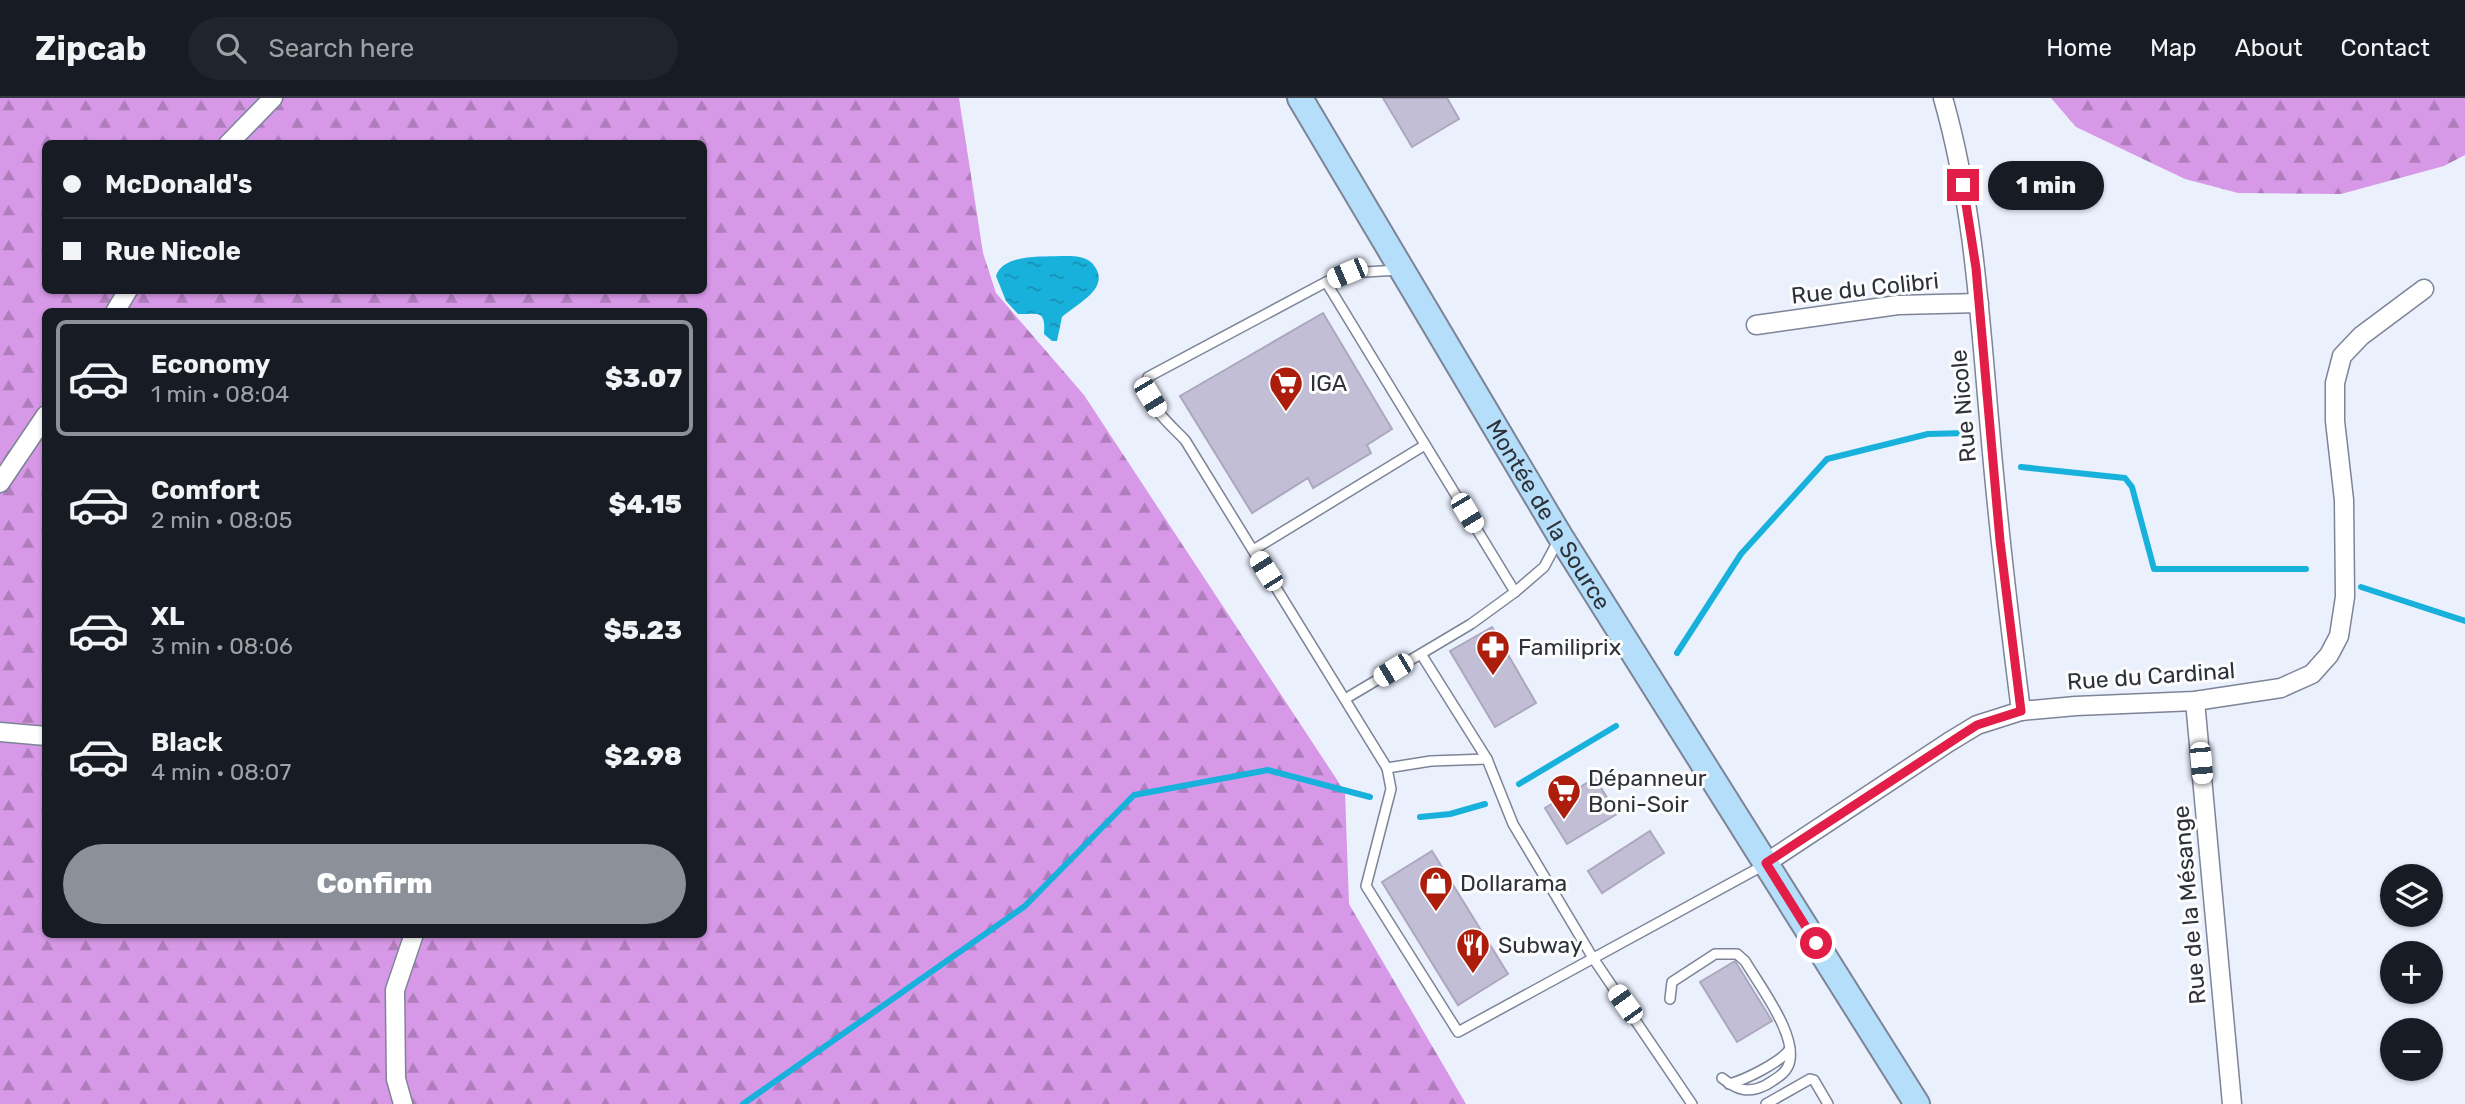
<!DOCTYPE html>
<meta charset="utf-8">
<style>
:root{--surface:#171b24;--page:#20242c;--text:#f1f3f6;--muted:#9ea1a6;--line:#363941;--accent:#8c9099}
body{margin:0;font-family:Rubik,sans-serif;background:var(--page);color:var(--text);height:100vh;display:flex;flex-direction:column;font-size:26px;white-space:nowrap}
*{box-sizing:border-box;margin:0}
p{font-size:23px;color:var(--muted)}
.icon{flex:none;width:38px;height:38px;fill:none;stroke:currentColor;stroke-width:2;stroke-linecap:round;stroke-linejoin:round}
.map{position:relative;flex:1;overflow:hidden}
.sheet{position:absolute;left:42px;top:210px;width:665px;height:630px;display:flex;flex-direction:column;background:var(--surface);border-radius:10px;box-shadow:0 2px 5px #0004}
.sheet>*{flex:none}
.top-card{position:absolute;left:42px;top:42px;width:665px;height:154px;border-radius:10px;box-shadow:0 2px 5px #0004;display:grid;align-content:center;height:154px;padding:0 21px;background:var(--surface)}
.fabs{position:absolute;left:2380px;top:766px;display:grid;gap:14px}
.fabs a{display:grid;place-items:center;width:63px;height:63px;border-radius:50%;background:var(--surface);box-shadow:0 2px 5px #0004;font-size:35px}
.end{position:absolute;width:32px;height:32px;margin:-16px;border:9px solid #e11d48;background:#fff;box-shadow:0 0 0 4px #fff}
.from{border-radius:50%}
.bubble{position:absolute;height:49px;border-radius:24px;background:var(--surface);box-shadow:0 2px 5px #0004;font-size:23px;font-weight:800;line-height:49px;text-align:center}
.car{position:absolute;width:21px;height:42px;margin:-21px -10px;border-radius:9px;box-shadow:0 0 5px 2px #0007;background:linear-gradient(#fff 24%,#345 0 40%,#fff 0 76%,#345 0 86%,#fff 0)}
.top-card b{display:flex;align-items:center;gap:24px;height:66px;font-size:26px}
.top-card b+b{border-top:2px solid var(--line)}
.top-card i{width:18px;height:18px;background:var(--text)}
ul{padding:12px 0 0;list-style:none}
li{display:flex;align-items:center;gap:21px;height:116px;margin:0 14px 10px;padding:0 7px;border:4px solid transparent;border-radius:10px}
li div{flex:1}
li b{display:block;font-size:26px}
li em{font-style:normal;font-weight:800}
li.on{border-color:var(--accent)}
li>.icon{width:63px;height:63px;stroke-width:1.5}
.action{display:flex;gap:14px;margin-top:auto;padding:14px 21px}
.action a{flex:1;height:80px;border-radius:42px;background:var(--accent);color:#fff;font-size:28px;font-weight:800;line-height:80px;text-align:center}
header{display:flex;align-items:center;gap:42px;box-sizing:border-box;height:98px;padding:0 35px;background:var(--surface);border-bottom:2px solid var(--line)}
header strong{font-size:33px}
nav{display:flex;gap:38px;margin-inline-start:auto;font-size:24px}
.search{width:490px;height:63px;background:var(--page);display:flex;align-items:center;gap:18px;box-sizing:border-box;padding:0 24px;border-radius:38px;color:var(--muted);font-size:26px}
.map>svg:first-child{display:block}
.forest{fill:url(#forest-firs);fill-rule:evenodd}
.water{fill:url(#water-ripples)}
.lines{fill:none;stroke-linecap:round;stroke-linejoin:round}
.stream{stroke:#18b1dc;stroke-width:6}
.building{fill:#c2bed5;stroke:#aca7be;stroke-width:2}
.lane-casing{stroke:#7d8498;stroke-width:12}
.street-casing{stroke:#7d8498;stroke-width:21}
.secondary-casing{stroke:#7d8498;stroke-width:28}
.lane{stroke:#fff;stroke-width:9}
.street{stroke:#fff;stroke-width:18}
.secondary{stroke:#b4def9;stroke-width:24}
.route{stroke:#e11d48;stroke-width:9}
.labels{text-anchor:middle;dominant-baseline:central;stroke-width:6;stroke-linejoin:round;paint-order:stroke}
.street-label{font-size:23px;fill:#2e3139;stroke:#fdfdfd}
.poi-label{font-size:23px;fill:#2e3139;stroke:#fdfdfd;text-anchor:start}
</style>
<header>
<strong>Zipcab</strong>
<div class="search"><svg class="icon" aria-label="search" viewBox="0 0 24 24"><circle cx="10" cy="10" r="6"/><path d="M15 15l6 6"/></svg>Search here</div>
<nav><a>Home</a><a>Map</a><a>About</a><a>Contact</a></nav>
</header>
<div class="map">
<svg width="2465" height="1006" viewBox="0 0 2465 1006">
<defs>
<pattern id="forest-firs" width="22" height="20" patternUnits="userSpaceOnUse" patternTransform="scale(1.75)"><rect width="22" height="20" fill="#d798e7"/><path d="M5 1l3.5 6h-7zM16 11l3.5 6h-7z" fill="#af7dbc"/></pattern>
<pattern id="water-ripples" width="26" height="14" patternUnits="userSpaceOnUse" patternTransform="scale(1.75)"><rect width="26" height="14" fill="#18b1dc"/><path d="M2 4q2-2 4 0t4 0M15 11q2-2 4 0t4 0" fill="none" stroke="#1691b3"/></pattern>
</defs>
<rect width="100%" height="100%" fill="#ebf0fd"/>
<!-- forest -->
<g class="forest">
<path d="M0,0H959L983,155L996,195L1084,297L1345,694L1349,806L1466,1006H0ZM46,46H704V192H46ZM46,214H704V836H46Z"/>
<path d="M2051,0H2465V57L2444,68L2341,96L2238,95L2185,81L2076,29Z"/>
</g>
<!-- water -->
<path class="water" d="M1060,158C1073,158 1088,157 1095,169C1110,191 1076,206 1062,219L1057,243H1052L1044,236C1046,210 1037,217 1018,216L1006,203L996,178C1003,156 1041,159 1060,158Z"/>
<g class="lines">
<!-- stream -->
<g class="stream">
<path d="M2021,369L2125,380L2132,389L2154,471H2306"/>
<path d="M2361,489L2465,523"/>
<path d="M1677,555L1741,456L1827,361L1928,336L1968,335"/>
<path d="M1519,686L1616,628"/>
<path d="M1420,719L1450,716L1485,706"/>
<path d="M743,1006L1025,808L1134,697L1268,672L1370,699"/>
</g>
</g>
<!-- building -->
<g class="building">
<path d="M1383,0H1447L1459,21L1412,49Z"/>
<path d="M1323,215L1392,331L1367,347L1371,355L1343,372L1313,390L1308,380L1252,415L1180,298Z"/>
<path d="M1492,529L1536,605L1495,629L1450,553Z"/>
<path d="M1595,680L1617,716L1567,746L1545,710Z"/>
<path d="M1650,733L1664,755L1602,795L1588,773Z"/>
<path d="M1432,753L1508,876L1458,907L1382,784Z"/>
<path d="M1735,863L1772,923L1737,944L1700,884Z"/>
</g>
<g class="lines">
<!-- lane casing -->
<g class="lane-casing">
<g id="lane">
<path d="M1400,172L1347,175L1326,184L1148,279C1139,302 1171,327 1185,342L1387,670L1391,691L1366,788L1458,934L1766,766"/>
<path d="M1326,184L1515,494"/>
<path d="M1253,452L1425,347"/>
<path d="M1421,556L1487,661L1513,726L1593,860L1692,1006"/>
<path d="M1345,601L1471,526L1515,494L1544,469L1559,441"/>
<path d="M1387,670L1431,663L1487,661"/>
<path d="M1670,901L1672,884L1715,856H1737L1745,863C1759,887 1803,944 1787,970C1783,978 1773,982 1766,987C1748,996 1737,992 1722,980"/>
<path d="M1729,986C1745,982 1781,964 1790,951"/>
<path d="M1766,1006L1810,981L1814,982L1828,1006"/>
</g>
</g>
<!-- street casing -->
<g class="street-casing">
<g id="street">
<path d="M1943,0C1974,108 1980,221 1990,332C1998,426 2009,520 2021,613"/>
<path d="M228,46L273,0"/>
<path d="M115,214L128,192"/>
<path d="M1756,227L1898,207L1979,205"/>
<path d="M0,385L46,317"/>
<path d="M2195,603L2232,1006"/>
<path d="M0,634L46,638"/>
<path d="M1766,765L1949,644L1977,627L2021,613L2076,608L2195,603L2281,590L2312,576L2329,557L2339,538L2345,499L2344,402L2335,323V285L2342,258L2361,238L2424,191"/>
<path d="M403,1006L396,981L395,892L414,836"/>
</g>
</g>
<!-- secondary casing -->
<g class="secondary-casing">
<g id="secondary">
<path id="s1" d="M1300,0L1560,438L1917,1006"/>
</g>
</g>
<!-- lane -->
<use href="#lane" class="lane"/>
<!-- street -->
<use href="#street" class="street"/>
<!-- secondary -->
<use href="#secondary" class="secondary"/>
</g>
<g class="lines">
<!-- route -->
<path class="route" d="M1816,845L1766,765L1963,636L1977,627L2021,613L2000,443L1976,170L1963,87"/>
</g>
<!-- icons -->
<defs>
<g id="supermarket-pin" transform="scale(1.75)"><path d="M0 17L-7.5 6A9.5 9.5 0 1 1 7.5 6Z" fill="#ad1d0c" stroke="#fdfdfd"/><path d="M-6-5.5h2.5l.6 2H6L4.5 2H-2.5L-4.4-4H-6ZM-1.5 3.2a1.3 1.3 0 1 0 .1 0ZM3 3.2a1.3 1.3 0 1 0 .1 0Z" fill="#fff"/></g>
<g id="pharmacy-pin" transform="scale(1.75)"><path d="M0 17L-7.5 6A9.5 9.5 0 1 1 7.5 6Z" fill="#ad1d0c" stroke="#fdfdfd"/><path d="M-2-6h4v4h4v4h-4v4h-4v-4h-4v-4h4Z" fill="#fff"/></g>
<g id="shop-pin" transform="scale(1.75)"><path d="M0 17L-7.5 6A9.5 9.5 0 1 1 7.5 6Z" fill="#ad1d0c" stroke="#fdfdfd"/><path d="M-5-2.5h2.3a2.7 3.5 0 0 1 5.4 0H5L5.5 6h-11ZM-1.5-2.5h3a1.5 2.3 0 0 0-3 0Z" fill="#fff"/></g>
<g id="restaurant-pin" transform="scale(1.75)"><path d="M0 17L-7.5 6A9.5 9.5 0 1 1 7.5 6Z" fill="#ad1d0c" stroke="#fdfdfd"/><path d="M-5-6h1v4h1v-4h1v4h1v-4h1v5L-1.5 .5V6h-2V.5L-5-1ZM5-6V6H3V1.5H1.5Q1.5-4 5-6Z" fill="#fff"/></g>
</defs>
<g fill-rule="evenodd">
<use href="#supermarket-pin" x="1286" y="285"/>
<use href="#pharmacy-pin" x="1493" y="549"/>
<use href="#supermarket-pin" x="1564" y="693"/>
<use href="#shop-pin" x="1436" y="785"/>
<use href="#restaurant-pin" x="1473" y="847"/>
</g>
<g class="labels">
<!-- street labels -->
<g class="street-label">
<text transform="translate(1865 190) rotate(-6)">Rue du Colibri</text>
<text transform="translate(1963 308) rotate(-95)">Rue Nicole</text>
<text stroke="none"><textPath href="#s1" startOffset="485">Montée de la Source</textPath></text>
<text transform="translate(2151 578) rotate(-4)">Rue du Cardinal</text>
<text transform="translate(2189 807) rotate(-95)">Rue de la Mésange</text>
</g>
<!-- poi labels -->
<g class="poi-label">
<text x="1310" y="285">IGA</text>
<text x="1518" y="549">Familiprix</text>
<text x="1588" y="680">Dépanneur<tspan x="1588" dy="26">Boni-Soir</tspan></text>
<text x="1460" y="785">Dollarama</text>
<text x="1498" y="847">Subway</text>
</g>
</g>
</svg>
<div class="fabs">
<a><svg class="icon" aria-label="layers" viewBox="0 0 24 24"><path d="M12 4l9 5-9 5-9-5zM3 14l9 5 9-5"/></svg></a>
<a>+</a>
<a>−</a>
</div>
<i class="end from" style="left:1816px;top:845px"></i>
<i class="end" style="left:1963px;top:87px"></i>
<div class="bubble" style="left:1988px;top:63px;width:116px">1 min</div>
<i class="car" style="left:1347px;top:175px;rotate:247deg"></i>
<i class="car" style="left:1150px;top:299px;rotate:149deg"></i>
<i class="car" style="left:1467px;top:415px;rotate:149deg"></i>
<i class="car" style="left:1266px;top:473px;rotate:328deg"></i>
<i class="car" style="left:1393px;top:572px;rotate:239deg"></i>
<i class="car" style="left:2201px;top:665px;rotate:175deg"></i>
<i class="car" style="left:1625px;top:906px;rotate:324deg"></i>
<div class="top-card">
<b><i class="from"></i>McDonald's</b>
<b><i></i>Rue Nicole</b>
</div>
<section class="sheet">
<ul>
<li class="on"><svg class="icon" aria-label="car" viewBox="0 0 24 24"><path d="M5 17H2v-5l4-1 3-4h7l3 4 3 1v5h-3M9 17h6M6 11h13"/><circle cx="7" cy="17" r="2"/><circle cx="17" cy="17" r="2"/></svg><div><b>Economy</b><p>1 min · 08:04</p></div><em>$3.07</em></li>
<li><svg class="icon" aria-label="car" viewBox="0 0 24 24"><path d="M5 17H2v-5l4-1 3-4h7l3 4 3 1v5h-3M9 17h6M6 11h13"/><circle cx="7" cy="17" r="2"/><circle cx="17" cy="17" r="2"/></svg><div><b>Comfort</b><p>2 min · 08:05</p></div><em>$4.15</em></li>
<li><svg class="icon" aria-label="car" viewBox="0 0 24 24"><path d="M5 17H2v-5l4-1 3-4h7l3 4 3 1v5h-3M9 17h6M6 11h13"/><circle cx="7" cy="17" r="2"/><circle cx="17" cy="17" r="2"/></svg><div><b>XL</b><p>3 min · 08:06</p></div><em>$5.23</em></li>
<li><svg class="icon" aria-label="car" viewBox="0 0 24 24"><path d="M5 17H2v-5l4-1 3-4h7l3 4 3 1v5h-3M9 17h6M6 11h13"/><circle cx="7" cy="17" r="2"/><circle cx="17" cy="17" r="2"/></svg><div><b>Black</b><p>4 min · 08:07</p></div><em>$2.98</em></li>
</ul>
<div class="action"><a>Confirm</a></div>
</section>
</div>
